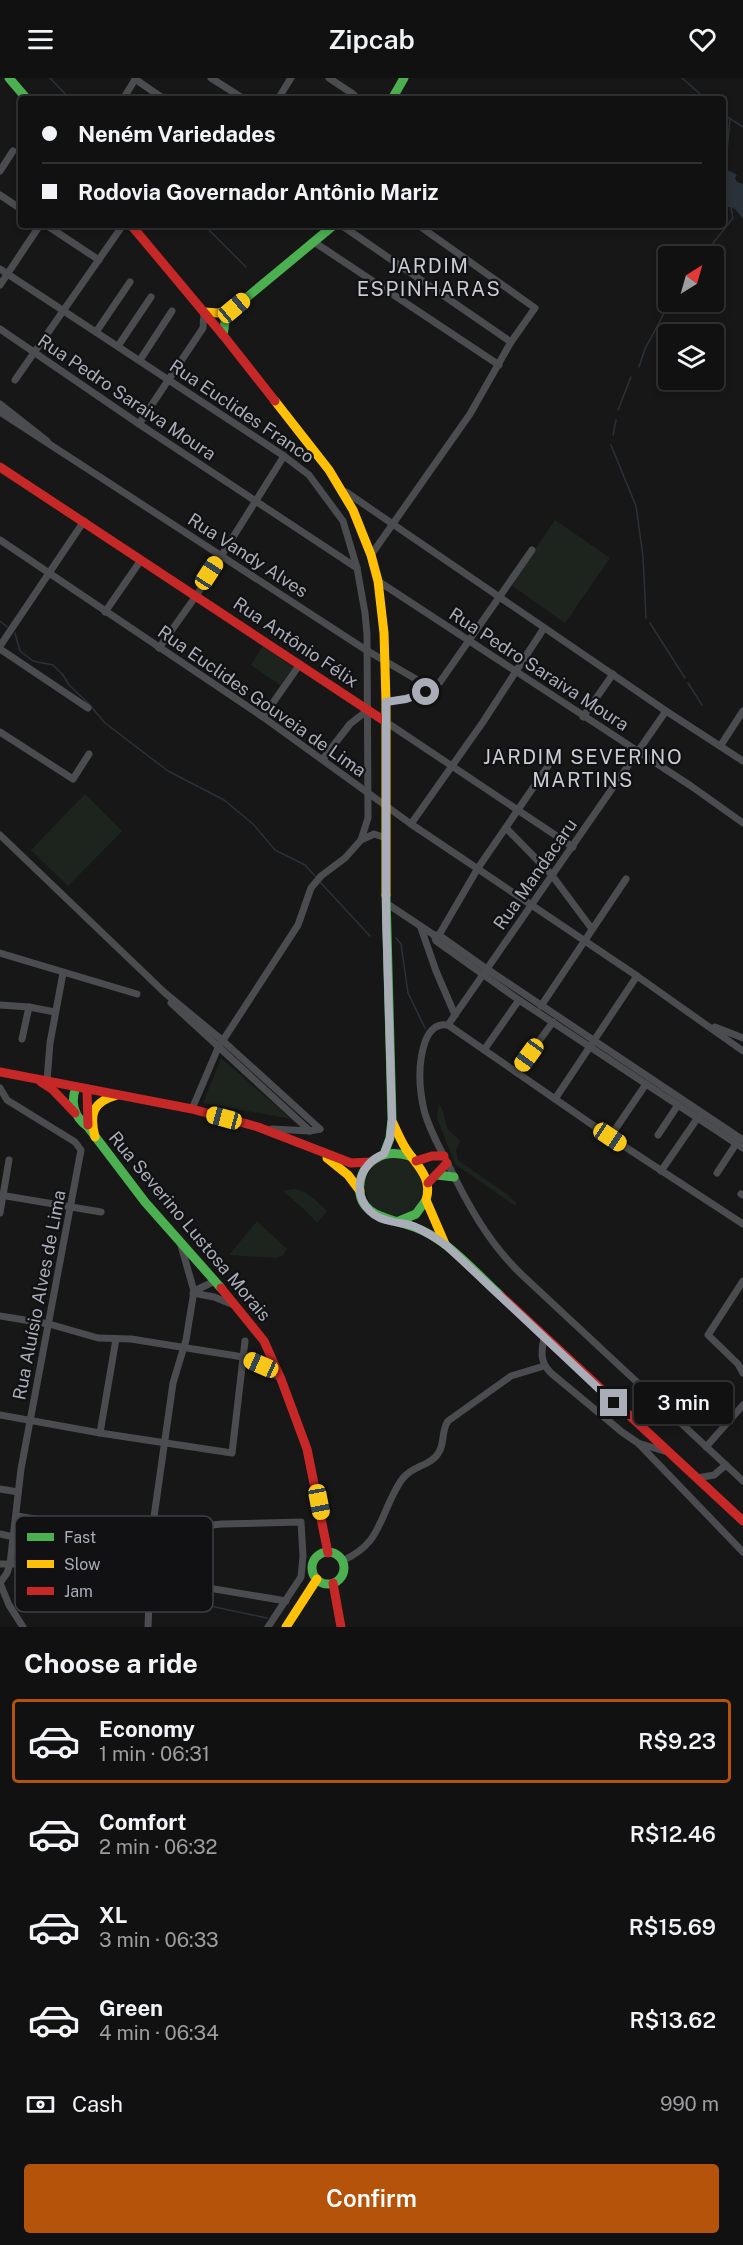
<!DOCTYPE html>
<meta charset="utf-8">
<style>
:root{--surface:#111;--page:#1a1a1a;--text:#f1f3f6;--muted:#9c9d9f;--line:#303131;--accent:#b45309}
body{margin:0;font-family:"Public Sans",sans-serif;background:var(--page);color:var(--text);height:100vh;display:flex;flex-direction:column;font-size:22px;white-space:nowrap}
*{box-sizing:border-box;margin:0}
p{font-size:20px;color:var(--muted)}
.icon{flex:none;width:33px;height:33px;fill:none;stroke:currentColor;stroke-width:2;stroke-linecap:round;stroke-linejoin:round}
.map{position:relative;height:1549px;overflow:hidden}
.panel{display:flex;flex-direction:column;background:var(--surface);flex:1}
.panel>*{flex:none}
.hud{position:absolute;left:18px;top:18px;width:708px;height:132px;border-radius:6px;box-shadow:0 3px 9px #0003,0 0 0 2px var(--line);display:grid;align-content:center;height:132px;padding:0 24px;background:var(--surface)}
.needle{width:39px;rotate:37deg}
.fabs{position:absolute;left:658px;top:168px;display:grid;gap:12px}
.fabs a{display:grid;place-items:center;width:66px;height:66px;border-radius:6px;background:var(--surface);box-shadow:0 3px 9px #0003,0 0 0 2px var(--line);font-size:30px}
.end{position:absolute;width:27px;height:27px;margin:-14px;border:8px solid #a8adb8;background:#111;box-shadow:0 0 0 3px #111}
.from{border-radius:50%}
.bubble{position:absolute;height:42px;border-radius:6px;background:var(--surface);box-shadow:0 3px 9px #0003,0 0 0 2px var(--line);font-size:20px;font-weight:600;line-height:42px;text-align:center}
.car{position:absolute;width:18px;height:36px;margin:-18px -9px;border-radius:8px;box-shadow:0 0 4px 2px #0007;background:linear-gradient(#f5c518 24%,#345 0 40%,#f5c518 0 76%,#345 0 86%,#f5c518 0)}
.hud b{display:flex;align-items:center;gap:21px;height:57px;font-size:22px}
.hud b+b{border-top:2px solid var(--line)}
.hud i{width:15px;height:15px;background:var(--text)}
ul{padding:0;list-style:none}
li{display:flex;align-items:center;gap:18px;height:84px;margin:0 12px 9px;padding:0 12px;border:3px solid transparent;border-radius:6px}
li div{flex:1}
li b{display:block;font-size:22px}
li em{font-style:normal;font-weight:600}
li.active{border-color:var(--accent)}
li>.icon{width:54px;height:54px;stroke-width:1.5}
h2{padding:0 24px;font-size:27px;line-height:72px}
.pay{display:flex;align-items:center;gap:15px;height:66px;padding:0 24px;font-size:22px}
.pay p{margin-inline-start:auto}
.cta{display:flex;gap:12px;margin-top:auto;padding:12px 24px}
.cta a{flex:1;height:69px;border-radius:6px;background:var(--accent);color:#fff;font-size:24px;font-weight:600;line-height:69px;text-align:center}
header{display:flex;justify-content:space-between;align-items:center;height:78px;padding:0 24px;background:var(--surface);font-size:27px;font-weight:600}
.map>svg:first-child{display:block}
.green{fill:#1d241e}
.water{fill:#2a3239}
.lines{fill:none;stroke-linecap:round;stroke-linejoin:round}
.stream{stroke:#2a3239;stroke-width:1.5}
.street{stroke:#4b4c50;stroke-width:7}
.fast{stroke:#4caf50;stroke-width:9}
.slow{stroke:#ffc107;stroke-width:9}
.jam{stroke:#c62828;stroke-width:9}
.route{stroke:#a8adb8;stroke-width:8}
.labels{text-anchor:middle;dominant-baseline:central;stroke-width:4.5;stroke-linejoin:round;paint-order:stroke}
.street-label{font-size:18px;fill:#a8adb8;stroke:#111113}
.neighbourhood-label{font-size:20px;letter-spacing:1.5px;fill:#c9ccd4;stroke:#111113}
.key{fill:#111113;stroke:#3e4045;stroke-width:1.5}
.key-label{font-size:16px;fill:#a8adb8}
</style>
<header><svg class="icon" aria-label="menu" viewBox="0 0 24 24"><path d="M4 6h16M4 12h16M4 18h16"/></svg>Zipcab<svg class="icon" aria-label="heart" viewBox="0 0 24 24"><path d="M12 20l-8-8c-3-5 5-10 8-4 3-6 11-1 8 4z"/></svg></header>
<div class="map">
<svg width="743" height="1549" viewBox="0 0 743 1549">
<rect width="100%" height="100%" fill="#171717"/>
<!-- green -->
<g class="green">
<path d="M555,442L610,480L565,545L511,507Z"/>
<path d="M263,568L293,589L280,607L251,587Z"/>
<path d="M85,716L122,753L68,808L31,772Z"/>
<path d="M221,980L291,1041L203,1025Z"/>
<path d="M439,1026L443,1033L447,1050L460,1063L456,1072L458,1082L508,1117L517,1126L515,1128L455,1086L437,1040Z"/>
<path d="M392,1078L415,1086L425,1109L415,1132L392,1140L370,1128L363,1104L376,1083Z"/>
<path d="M293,1111C307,1112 317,1124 327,1133L317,1145L307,1134L283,1113Z"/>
<path d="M257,1143L287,1171L282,1178L277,1180L229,1177Z"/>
</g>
<!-- water -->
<path class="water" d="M730,93L737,97L735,100L737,104L743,106V141L735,131L723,127V94Z"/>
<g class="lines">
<!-- stream -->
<g class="stream">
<path d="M50,0L70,21"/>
<path d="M682,0L706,21"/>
<path d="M723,36L743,49"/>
<path d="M725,93L730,41"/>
<path d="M204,147L246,189"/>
<path d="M703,178L733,140L731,130"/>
<path d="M639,289L645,271L670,224"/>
<path d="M618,332L631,299"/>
<path d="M613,357L616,342"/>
<path d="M611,367L636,428L643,478L646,540"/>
<path d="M0,543L7,549"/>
<path d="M650,545L685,600"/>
<path d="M15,555L20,573L33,583L53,587L63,597L69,607L88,625L105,645L168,693L224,722L253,746L275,772L305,787L317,800"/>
<path d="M688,605L702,627"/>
<path d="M320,804L370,858"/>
<path d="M396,860L401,866L408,915L425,950"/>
<path d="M17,1496L140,1513"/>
<path d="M154,1516L267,1540"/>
</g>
<!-- street -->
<g class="street">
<path d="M211,0L244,21"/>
<path d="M329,0L353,16L358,21"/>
<path d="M135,1L164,21"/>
<path d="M123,21L136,0"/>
<path d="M278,21L291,0"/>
<path d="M0,93L13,73"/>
<path d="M0,117L21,131"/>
<path d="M46,147L99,182"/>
<path d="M341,147L511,264"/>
<path d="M314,164L499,287"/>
<path d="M0,191L284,378L309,397L343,443L357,490L365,535L367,556L368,740L361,762L345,780L321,798L311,810L298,847L218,970L192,1031"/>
<path d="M0,207L40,147"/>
<path d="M0,251L139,346L357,490"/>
<path d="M96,254L130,204"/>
<path d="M118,268L151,219"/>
<path d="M140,282L172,233"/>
<path d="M15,302L123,147"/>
<path d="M0,326L47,363"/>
<path d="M0,334L366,572L433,611"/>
<path d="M139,346L203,250L204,236"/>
<path d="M346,414L666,633L743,683"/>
<path d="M0,462L263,639L411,746L637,898L743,973"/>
<path d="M371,477L470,336L511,264L535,230L418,147"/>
<path d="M378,503L691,708L743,745"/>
<path d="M105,534L141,482"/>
<path d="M0,568L84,443"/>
<path d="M159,570L196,518L284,378"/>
<path d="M0,571L88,630"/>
<path d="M386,624C406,621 425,618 440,604L532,472"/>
<path d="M263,639L300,586"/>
<path d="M583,639L613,596"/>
<path d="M386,644L573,769"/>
<path d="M0,654L73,701L89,676"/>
<path d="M721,667L743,633"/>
<path d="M323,681L350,646L368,632"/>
<path d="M411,746L483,644L544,550"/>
<path d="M506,750L551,796L592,851"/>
<path d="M0,757L165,915L222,962L320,1051"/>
<path d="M361,762L374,756L386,760"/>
<path d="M386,825L434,857L436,863L519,922L743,1070"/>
<path d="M421,850L436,893L455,937"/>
<path d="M434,857H439L487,891L743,1062"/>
<path d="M439,857L478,790L548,688"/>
<path d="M0,875L137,916"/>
<path d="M171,925L310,1053"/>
<path d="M0,927L29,929L55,934"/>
<path d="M541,928L626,801"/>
<path d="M448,947L666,633"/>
<path d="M715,949L743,960"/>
<path d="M22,961L29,929"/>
<path d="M484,972L519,922"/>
<path d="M516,994L553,944"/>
<path d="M47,1003L50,965L63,895"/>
<path d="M0,1010L7,1022L75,1064L81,1072L21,1391L10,1486L7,1495L0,1505L9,1527L23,1549"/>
<path d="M555,1021L637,898"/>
<path d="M272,1051L310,1053L320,1051"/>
<path d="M658,1057L678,1027"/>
<path d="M610,1059L646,1006"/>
<path d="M661,1093L699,1038"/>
<path d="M717,1095L736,1066"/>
<path d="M741,1116L743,1117"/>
<path d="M0,1117L101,1134"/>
<path d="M0,1135L9,1082"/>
<path d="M743,1146L610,1059L448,947C436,945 429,953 425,964C418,985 419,1010 424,1032C429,1051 439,1069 448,1086C468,1127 488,1164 521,1196L743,1403"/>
<path d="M743,1203L708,1257L738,1286L743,1295"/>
<path d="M194,1213L215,1203"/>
<path d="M193,1215L214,1219L234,1227"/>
<path d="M0,1238L49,1246L98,1260L131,1261L243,1279L261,1287L281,1301"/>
<path d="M544,1260C541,1275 540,1284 551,1295L622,1354L638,1365L664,1373"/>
<path d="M0,1337L100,1355L232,1375L245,1263"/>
<path d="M100,1355L116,1261"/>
<path d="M639,1366L743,1474"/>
<path d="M706,1369L743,1327"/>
<path d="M697,1400L714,1397L726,1387"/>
<path d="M0,1411L18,1414"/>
<path d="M17,1438L82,1449L152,1453L222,1446L301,1444L303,1478L301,1499L268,1549"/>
<path d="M0,1456L14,1459"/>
<path d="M342,1483C375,1468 377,1451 391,1421C395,1413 399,1403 406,1397C415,1388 433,1386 439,1374C445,1364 441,1353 448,1343L511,1298L544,1288"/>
<path d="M0,1486H46L149,1500L286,1523"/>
<path d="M148,1549L152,1453L173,1305L186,1262L194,1213L180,1164"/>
</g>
<!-- fast -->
<g class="fast">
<path d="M9,0L27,21"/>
<path d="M392,21L404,0"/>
<path d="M223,257L225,244L234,230L334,147"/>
<path d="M76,1009C70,1025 74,1039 88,1049L145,1124L221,1210"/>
<path d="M384,1076L390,1060L392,1041L386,817"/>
<path d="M412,1079C400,1075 388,1073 377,1080C367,1085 361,1095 360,1106C356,1138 389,1140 411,1148C421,1151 430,1156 439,1162C462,1178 481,1200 501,1218"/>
<path d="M437,1097L454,1099"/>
<path d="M399,1143L416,1136L426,1122"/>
<circle cx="328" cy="1490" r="16"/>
</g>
<!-- slow -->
<g class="slow">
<path d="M204,234L218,235L234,230"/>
<path d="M275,323L329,392L353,432L371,477L378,503L384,555L386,624V817"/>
<path d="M393,1045C397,1054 401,1063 406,1071C417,1088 433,1100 426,1122L445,1166"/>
<path d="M95,1059C89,1035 93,1024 117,1017"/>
<path d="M327,1080L348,1097L360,1113"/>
<path d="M286,1549L317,1501"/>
</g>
<!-- jam -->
<g class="jam">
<path d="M131,147L223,257L275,323"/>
<path d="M0,389L386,644"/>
<path d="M0,994L192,1031L258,1049L351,1085L371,1084"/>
<path d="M41,1004L52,1011L75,1035"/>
<path d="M87,1011L88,1047"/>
<path d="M416,1083L432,1078H444"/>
<path d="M428,1105L447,1085"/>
<path d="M221,1210L264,1263L281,1301L307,1371L328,1475"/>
<path d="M501,1218L743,1443"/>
<path d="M333,1505L341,1549"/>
</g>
</g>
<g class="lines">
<!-- route -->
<path class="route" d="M426,614L406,621L386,624V837L392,1041L390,1060L384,1076C372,1081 363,1090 360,1103C357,1121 369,1138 386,1142C395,1145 404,1145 413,1148C425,1153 436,1160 446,1167L614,1325"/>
</g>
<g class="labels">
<!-- street labels -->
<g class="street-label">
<text transform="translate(127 319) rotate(34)">Rua Pedro Saraiva Moura</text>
<text transform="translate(242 333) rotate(34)">Rua Euclides Franco</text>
<text transform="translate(248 477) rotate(33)">Rua Vandy Alves</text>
<text transform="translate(296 564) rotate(34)">Rua Antônio Félix</text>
<text transform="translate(539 591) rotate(33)">Rua Pedro Saraiva Moura</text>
<text transform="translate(262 623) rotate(35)">Rua Euclides Gouveia de Lima</text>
<text transform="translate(535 796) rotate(-55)">Rua Mandacaru</text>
<text transform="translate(190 1148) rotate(50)">Rua Severino Lustosa Morais</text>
<text transform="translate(39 1217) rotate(-79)">Rua Aluísio Alves de Lima</text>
</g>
<!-- neighbourhood labels -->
<g class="neighbourhood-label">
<text x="429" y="188">JARDIM<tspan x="429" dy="23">ESPINHARAS</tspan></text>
<text x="583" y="679">JARDIM SEVERINO<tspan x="583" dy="23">MARTINS</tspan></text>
</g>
</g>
<!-- legend -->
<rect x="15" y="1438" width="198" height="96" rx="9" class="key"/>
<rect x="27" y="1455" width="27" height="8" fill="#4caf50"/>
<rect x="27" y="1482" width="27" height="8" fill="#ffc107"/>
<rect x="27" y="1509" width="27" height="8" fill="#c62828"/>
<g class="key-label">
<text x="64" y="1465">Fast</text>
<text x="64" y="1492">Slow</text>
<text x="64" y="1519">Jam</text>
</g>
</svg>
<div class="fabs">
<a><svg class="needle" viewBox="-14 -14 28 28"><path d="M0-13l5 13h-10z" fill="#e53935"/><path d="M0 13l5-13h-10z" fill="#9c9d9f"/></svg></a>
<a><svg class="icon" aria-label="layers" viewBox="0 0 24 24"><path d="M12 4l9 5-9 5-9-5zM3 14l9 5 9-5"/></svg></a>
</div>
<i class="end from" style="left:426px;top:614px"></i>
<i class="end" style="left:614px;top:1325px"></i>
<div class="bubble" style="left:634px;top:1304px;width:99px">3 min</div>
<i class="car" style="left:234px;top:230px;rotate:50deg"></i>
<i class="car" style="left:209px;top:495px;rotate:33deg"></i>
<i class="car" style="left:529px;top:977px;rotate:216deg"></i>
<i class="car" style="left:224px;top:1040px;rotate:285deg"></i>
<i class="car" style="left:610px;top:1059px;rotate:124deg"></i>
<i class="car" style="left:261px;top:1287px;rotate:294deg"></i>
<i class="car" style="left:319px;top:1424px;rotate:169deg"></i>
<div class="hud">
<b><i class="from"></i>Neném Variedades</b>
<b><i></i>Rodovia Governador Antônio Mariz</b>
</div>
</div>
<section class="panel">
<h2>Choose a ride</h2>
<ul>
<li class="active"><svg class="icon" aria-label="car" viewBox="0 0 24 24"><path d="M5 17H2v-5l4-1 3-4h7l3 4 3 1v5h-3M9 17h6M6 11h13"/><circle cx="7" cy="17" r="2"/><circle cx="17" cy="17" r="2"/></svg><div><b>Economy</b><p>1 min · 06:31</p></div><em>R$9.23</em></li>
<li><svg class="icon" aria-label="car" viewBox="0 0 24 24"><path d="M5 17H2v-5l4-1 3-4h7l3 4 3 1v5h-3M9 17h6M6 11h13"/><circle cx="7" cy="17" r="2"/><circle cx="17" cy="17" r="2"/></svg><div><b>Comfort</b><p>2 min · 06:32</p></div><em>R$12.46</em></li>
<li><svg class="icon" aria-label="car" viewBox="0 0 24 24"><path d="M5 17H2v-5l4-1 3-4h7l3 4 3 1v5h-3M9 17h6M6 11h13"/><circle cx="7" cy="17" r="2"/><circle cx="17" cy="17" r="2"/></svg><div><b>XL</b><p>3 min · 06:33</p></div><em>R$15.69</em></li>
<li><svg class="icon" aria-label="car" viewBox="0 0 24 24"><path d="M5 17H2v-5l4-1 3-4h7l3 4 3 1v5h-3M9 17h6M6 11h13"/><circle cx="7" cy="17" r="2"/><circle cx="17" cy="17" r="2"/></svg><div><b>Green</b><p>4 min · 06:34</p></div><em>R$13.62</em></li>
</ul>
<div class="pay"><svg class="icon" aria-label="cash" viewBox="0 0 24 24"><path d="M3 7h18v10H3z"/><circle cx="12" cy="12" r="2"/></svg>Cash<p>990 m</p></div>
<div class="cta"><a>Confirm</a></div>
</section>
